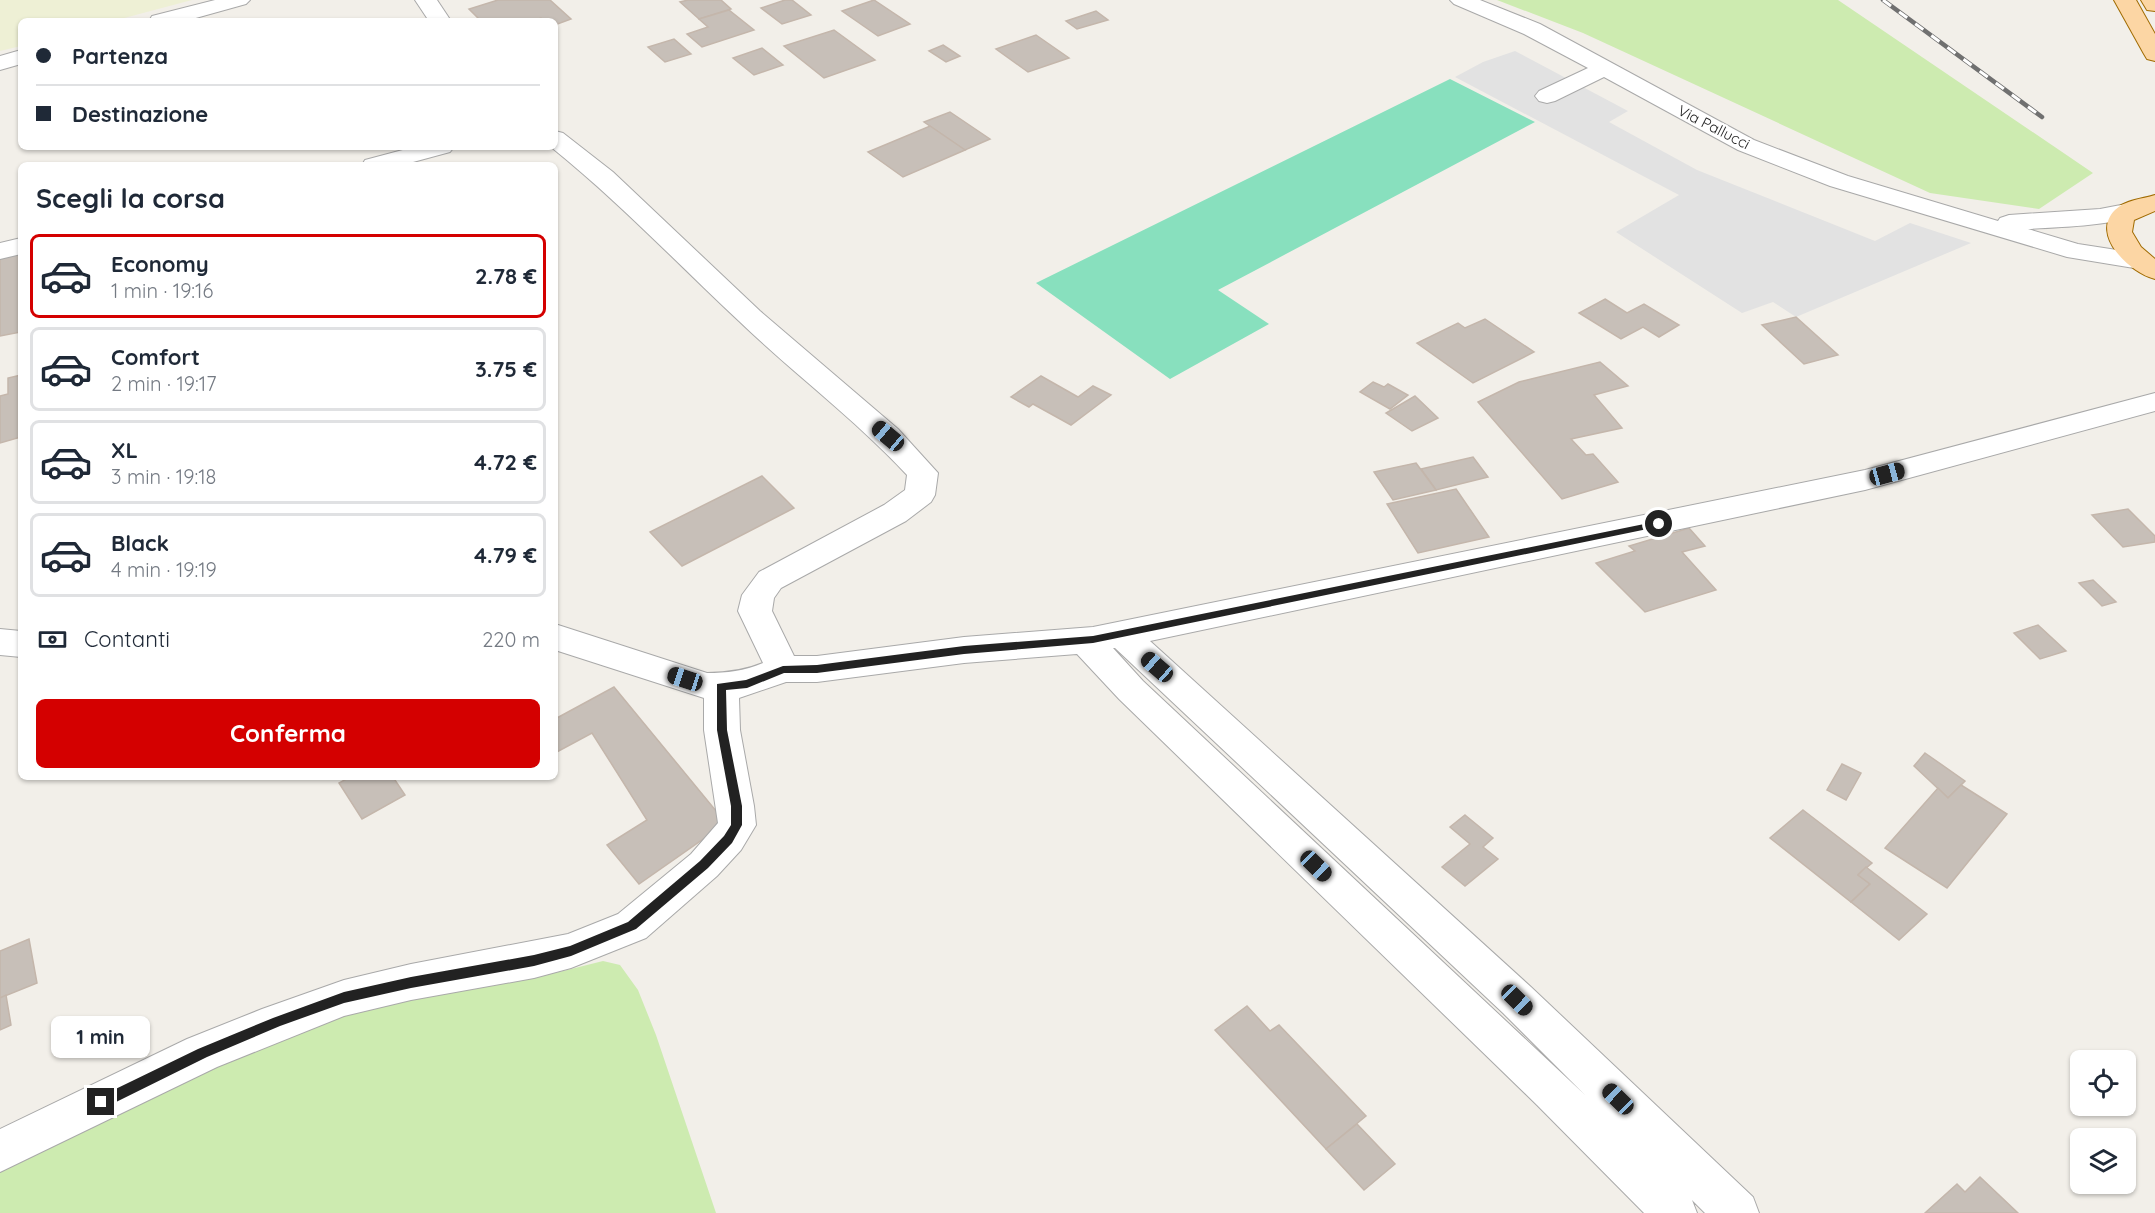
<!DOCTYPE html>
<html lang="it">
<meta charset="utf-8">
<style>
:root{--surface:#fff;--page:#f2f2f3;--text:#1f2937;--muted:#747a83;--line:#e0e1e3;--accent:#d40000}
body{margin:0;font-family:Quicksand,sans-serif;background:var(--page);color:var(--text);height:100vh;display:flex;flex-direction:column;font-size:22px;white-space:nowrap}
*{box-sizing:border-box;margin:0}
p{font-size:20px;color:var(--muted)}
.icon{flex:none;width:33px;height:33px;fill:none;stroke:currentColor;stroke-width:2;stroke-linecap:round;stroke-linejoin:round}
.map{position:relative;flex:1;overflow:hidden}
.drawer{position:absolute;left:18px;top:162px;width:540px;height:618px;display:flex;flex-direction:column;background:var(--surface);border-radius:9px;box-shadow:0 2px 4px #0004}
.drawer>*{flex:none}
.hud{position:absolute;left:18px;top:18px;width:540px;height:132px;border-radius:9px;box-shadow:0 2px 4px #0004;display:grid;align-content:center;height:132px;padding:0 18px;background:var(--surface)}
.controls{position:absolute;left:2070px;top:1050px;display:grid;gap:12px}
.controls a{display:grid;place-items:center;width:66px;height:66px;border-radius:9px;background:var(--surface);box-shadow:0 2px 4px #0004;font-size:30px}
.end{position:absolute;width:27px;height:27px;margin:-14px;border:8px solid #222;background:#fff;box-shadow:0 0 0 3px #fff}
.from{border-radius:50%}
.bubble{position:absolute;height:42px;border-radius:9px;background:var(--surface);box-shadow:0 2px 4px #0004;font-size:20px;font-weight:700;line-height:42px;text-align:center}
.car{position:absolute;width:18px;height:36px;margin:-18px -9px;border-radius:8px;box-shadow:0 0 4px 2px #0007;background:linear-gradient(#222 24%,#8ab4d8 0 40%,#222 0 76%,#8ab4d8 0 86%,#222 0)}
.hud b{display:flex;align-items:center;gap:21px;height:57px;font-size:22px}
.hud b+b{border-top:2px solid var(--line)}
.hud i{width:15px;height:15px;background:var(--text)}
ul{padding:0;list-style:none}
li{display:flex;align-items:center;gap:18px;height:84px;margin:0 12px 9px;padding:0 6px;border:3px solid var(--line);border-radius:9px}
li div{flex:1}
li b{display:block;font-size:22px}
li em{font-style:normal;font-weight:700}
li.selected{border-color:var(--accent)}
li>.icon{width:54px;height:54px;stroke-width:1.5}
h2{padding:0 18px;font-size:27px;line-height:72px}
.pay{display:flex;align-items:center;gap:15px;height:66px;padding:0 18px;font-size:22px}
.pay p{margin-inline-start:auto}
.cta{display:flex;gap:12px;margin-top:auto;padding:12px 18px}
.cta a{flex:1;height:69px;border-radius:9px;background:var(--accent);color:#fff;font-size:24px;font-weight:700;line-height:69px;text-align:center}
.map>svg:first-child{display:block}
.farmland{fill:#eef0d5}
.grass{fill:#cdebb0}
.pitch{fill:#88e0be}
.parking{fill:#e2e2e2}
.building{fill:#c7bfb8;stroke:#c4b6ab;stroke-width:1.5}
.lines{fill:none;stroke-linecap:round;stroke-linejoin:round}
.minor-casing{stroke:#a9a9a9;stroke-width:2}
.major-casing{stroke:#a06b00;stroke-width:2}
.minor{fill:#fff;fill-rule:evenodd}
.major{fill:#fcd6a4;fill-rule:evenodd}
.rail-casing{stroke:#707070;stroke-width:4.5}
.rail{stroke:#fff;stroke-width:3;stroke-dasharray:10;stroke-linecap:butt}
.route{fill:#222}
.labels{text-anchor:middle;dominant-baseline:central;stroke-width:4.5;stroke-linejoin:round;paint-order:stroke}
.far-street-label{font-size:15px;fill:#222;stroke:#fff}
</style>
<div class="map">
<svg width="2155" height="1213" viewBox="0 0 2155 1213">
<rect width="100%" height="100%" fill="#f2efe9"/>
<!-- farmland -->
<path class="farmland" d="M0,0H192L113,21H21V46L0,51Z"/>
<!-- grass -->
<g class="grass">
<path d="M1497,0H1838L2093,173L2039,209L1930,193L1583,33Z"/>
<path d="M603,961L620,965L638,990L656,1035L716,1213H0V1169L189,1075L326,1017L448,989L559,972Z"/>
</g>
<!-- pitch -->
<path class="pitch" d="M1450,79L1535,122L1218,290L1269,324L1170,379L1036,283Z"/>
<!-- parking -->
<path class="parking" d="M1515,51L1628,111L1609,122L1697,170L1875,241L1910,223L1971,243L1796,317L1773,302L1742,313L1616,232L1679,195L1455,77L1483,62Z"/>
<!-- building -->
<g class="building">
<path d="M498,0H550L571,19L555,25V21H544L541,18L531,21H481L469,9Z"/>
<path d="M688,0H721L731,9L699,19L680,2Z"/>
<path d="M785,0H792L811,15L782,24L761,8Z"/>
<path d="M874,0L910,24L878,36L842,11Z"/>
<path d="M729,10L754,30L702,47L687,34L708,27L699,19Z"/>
<path d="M1096,11L1108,20L1077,29L1066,21Z"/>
<path d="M834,30L875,60L824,78L784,46Z"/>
<path d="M1036,35L1069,58L1028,72L996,49Z"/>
<path d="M674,39L691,54L665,62L648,47Z"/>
<path d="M943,45L960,56L946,62L929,51Z"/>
<path d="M762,48L783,65L754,75L733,58Z"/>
<path d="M950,112L990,139L965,150L924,122Z"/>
<path d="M930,126L965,150L903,177L868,152Z"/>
<path d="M21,254V332L0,336V258Z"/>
<path d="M1605,299L1627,313L1644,304L1679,325L1659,337L1643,327L1621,339L1579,313Z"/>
<path d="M1796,317L1838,355L1804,364L1762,325Z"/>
<path d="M1485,319L1534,352L1473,383L1417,343L1458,323L1465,328Z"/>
<path d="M1600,362L1628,386L1594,395L1622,428L1571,439L1586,455L1593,454L1618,482L1562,499L1478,402L1519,382Z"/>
<path d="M21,375V437L0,443V396L8,394V378Z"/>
<path d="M1041,376L1078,397L1093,386L1111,395L1071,425L1033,404L1029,407L1011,397Z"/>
<path d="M1373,382L1384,387L1388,384L1408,395L1390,409L1360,392Z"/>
<path d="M1415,396L1438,418L1412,431L1386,413Z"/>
<path d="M1473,457L1488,477L1436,490L1421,469Z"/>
<path d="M1416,463L1436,490L1393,500L1374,472Z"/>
<path d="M762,476L794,508L682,566L650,532Z"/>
<path d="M1456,489L1489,537L1418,553L1387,504Z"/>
<path d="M2128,509L2155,536V542L2123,547L2092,515Z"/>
<path d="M1689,528L1705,546L1682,552L1716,590L1645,612L1596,563L1635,551L1629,546Z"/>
<path d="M2093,580L2116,602L2102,606L2079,583Z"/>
<path d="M2038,625L2066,651L2040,659L2014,633Z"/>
<path d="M614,687L726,823L639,884L607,845L647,820L592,733L555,753V719Z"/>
<path d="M1925,753L1965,781L1948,798L1914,766Z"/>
<path d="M1842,764L1861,773L1846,800L1827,790Z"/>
<path d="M350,777H393L405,795L362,819L339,783Z"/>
<path d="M1961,785L2007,814L1947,888L1885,848L1938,788L1948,798Z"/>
<path d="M1803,810L1872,863L1858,875L1870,884L1851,902L1770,838Z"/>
<path d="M1465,815L1493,838L1483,847L1498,859L1465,886L1442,867L1470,844L1450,827Z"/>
<path d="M1866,867L1927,914L1899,940L1851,902L1870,884L1858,875Z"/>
<path d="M29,939L37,983L0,998V951Z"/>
<path d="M6,995L11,1025L0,1030V998Z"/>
<path d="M1247,1006L1270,1031L1279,1025L1366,1116L1326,1149L1215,1030Z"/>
<path d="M1357,1124L1395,1164L1364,1190L1326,1149Z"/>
<path d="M1980,1177L2018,1213H1925L1957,1184L1965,1192Z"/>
</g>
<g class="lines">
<!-- minor casing -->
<g class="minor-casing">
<g id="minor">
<path d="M215,0H250L246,4L185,21H149L152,16Z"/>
<path d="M415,0H437L451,21H429Z"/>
<path d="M1450,0H1480L1540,24L1754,140L1848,176L1998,221L2000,218L2009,215L2100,209L2126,204L2135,207L2139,212L2135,217C2100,226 2064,227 2028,229L2078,244L2149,255L2153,261L2149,267L2140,269L2067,257L1830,186L1738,150L1604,77L1555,101L1547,103L1539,101L1535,96L1539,91L1588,68L1524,34L1454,4Z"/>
<path d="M21,50V64L0,70V56Z"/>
<path d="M555,131L563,133L613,172L760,311L898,429L938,473L935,495L931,502L906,521L781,588L774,598L772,611L794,656H817L964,637L1093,627L1865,470L2155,393V411L1865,490L1150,641L1531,987L1753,1197L1759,1213H1705L1692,1200L1697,1213H1644L1537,1105L1119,699L1077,654L964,663L817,682H786L739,698L740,730L754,806L756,825L741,850L717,876L646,938L571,968L534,978L411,1000L344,1016L217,1067L0,1172V1129L187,1039L262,1009L344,980L411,964L568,934L618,914L691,854L718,823L704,730V698L555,650V624L707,673C727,673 744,671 763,663L738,611L742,595L759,572L884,505L905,490L907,475C855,419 794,374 739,321C677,263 618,201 551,147H555ZM1113,648H1115L1503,1013L1585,1095L1143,681Z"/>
<path d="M414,147H454L450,152L402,165H362L365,160Z"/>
<path d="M21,238V254L0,259V243Z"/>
<path d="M0,629L21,631V657L0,655Z"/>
</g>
</g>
<!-- major casing -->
<g class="major-casing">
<g id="major">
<path d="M2114,0H2136L2155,34V61L2147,59L2144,54Z"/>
<path d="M2141,0H2155V11L2147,10Z"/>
<path d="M2155,195V211L2134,220L2132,232L2141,247L2155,259V279C2130,273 2090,235 2115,210C2125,200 2142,199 2155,195Z"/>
</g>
</g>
<!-- minor -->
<use href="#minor" class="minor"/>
<!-- major -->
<use href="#major" class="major"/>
<!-- rail casing -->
<g class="rail-casing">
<path id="rail" d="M1883,0L2042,117"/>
</g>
<!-- rail -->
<use href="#rail" class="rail"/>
</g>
<!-- route -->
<path class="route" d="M1659,521L1663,524L1662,526L1093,643L964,654L817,673H784L747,688L726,690L727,730L742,806V825L732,843L708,868L636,929L571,956L534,966L411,988L344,1003L280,1026L207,1057L106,1107L101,1108L95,1102L97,1098L198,1049L273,1018L344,992L411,977L534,955L570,946L628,922L700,861L724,836L731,825V806L717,730V684L746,680L783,666L817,665L964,646L1093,636Z"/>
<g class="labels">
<!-- far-street labels -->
<g class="far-street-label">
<text transform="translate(1714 127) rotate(27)">Via Pallucci</text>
</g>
</g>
</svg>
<div class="controls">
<a><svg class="icon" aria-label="locate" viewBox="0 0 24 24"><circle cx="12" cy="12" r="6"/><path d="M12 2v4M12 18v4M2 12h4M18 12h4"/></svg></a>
<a><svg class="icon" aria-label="layers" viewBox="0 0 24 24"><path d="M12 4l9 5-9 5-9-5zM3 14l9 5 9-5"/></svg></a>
</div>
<i class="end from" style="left:1659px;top:524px"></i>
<i class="end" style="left:101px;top:1102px"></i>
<div class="bubble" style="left:51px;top:1016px;width:99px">1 min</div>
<i class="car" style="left:888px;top:436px;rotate:310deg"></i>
<i class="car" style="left:1887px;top:474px;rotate:75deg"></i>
<i class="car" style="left:1157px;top:667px;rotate:311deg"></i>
<i class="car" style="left:685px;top:679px;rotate:288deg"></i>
<i class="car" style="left:1316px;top:866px;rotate:134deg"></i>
<i class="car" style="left:1517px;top:1000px;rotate:134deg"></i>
<i class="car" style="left:1618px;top:1099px;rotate:314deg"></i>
<div class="hud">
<b><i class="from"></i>Partenza</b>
<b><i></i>Destinazione</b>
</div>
<section class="drawer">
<h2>Scegli la corsa</h2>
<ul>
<li class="selected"><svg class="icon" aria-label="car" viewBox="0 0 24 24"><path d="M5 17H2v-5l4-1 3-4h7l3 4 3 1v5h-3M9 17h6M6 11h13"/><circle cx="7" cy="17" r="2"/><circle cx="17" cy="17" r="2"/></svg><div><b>Economy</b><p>1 min · 19:16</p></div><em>2.78 €</em></li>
<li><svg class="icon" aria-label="car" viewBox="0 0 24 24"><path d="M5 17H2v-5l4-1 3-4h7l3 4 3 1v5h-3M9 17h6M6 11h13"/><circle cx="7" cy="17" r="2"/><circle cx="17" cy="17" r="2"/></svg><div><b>Comfort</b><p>2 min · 19:17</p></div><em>3.75 €</em></li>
<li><svg class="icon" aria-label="car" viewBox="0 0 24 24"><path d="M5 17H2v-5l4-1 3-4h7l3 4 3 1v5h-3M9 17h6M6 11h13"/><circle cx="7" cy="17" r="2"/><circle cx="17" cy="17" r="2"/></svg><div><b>XL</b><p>3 min · 19:18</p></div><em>4.72 €</em></li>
<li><svg class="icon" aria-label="car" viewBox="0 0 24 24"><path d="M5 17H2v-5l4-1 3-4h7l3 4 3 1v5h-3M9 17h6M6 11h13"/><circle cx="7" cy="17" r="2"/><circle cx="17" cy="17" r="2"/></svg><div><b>Black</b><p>4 min · 19:19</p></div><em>4.79 €</em></li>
</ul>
<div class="pay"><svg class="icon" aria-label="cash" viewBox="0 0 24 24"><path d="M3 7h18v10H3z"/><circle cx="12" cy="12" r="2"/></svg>Contanti<p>220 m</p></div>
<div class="cta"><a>Conferma</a></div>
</section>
</div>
